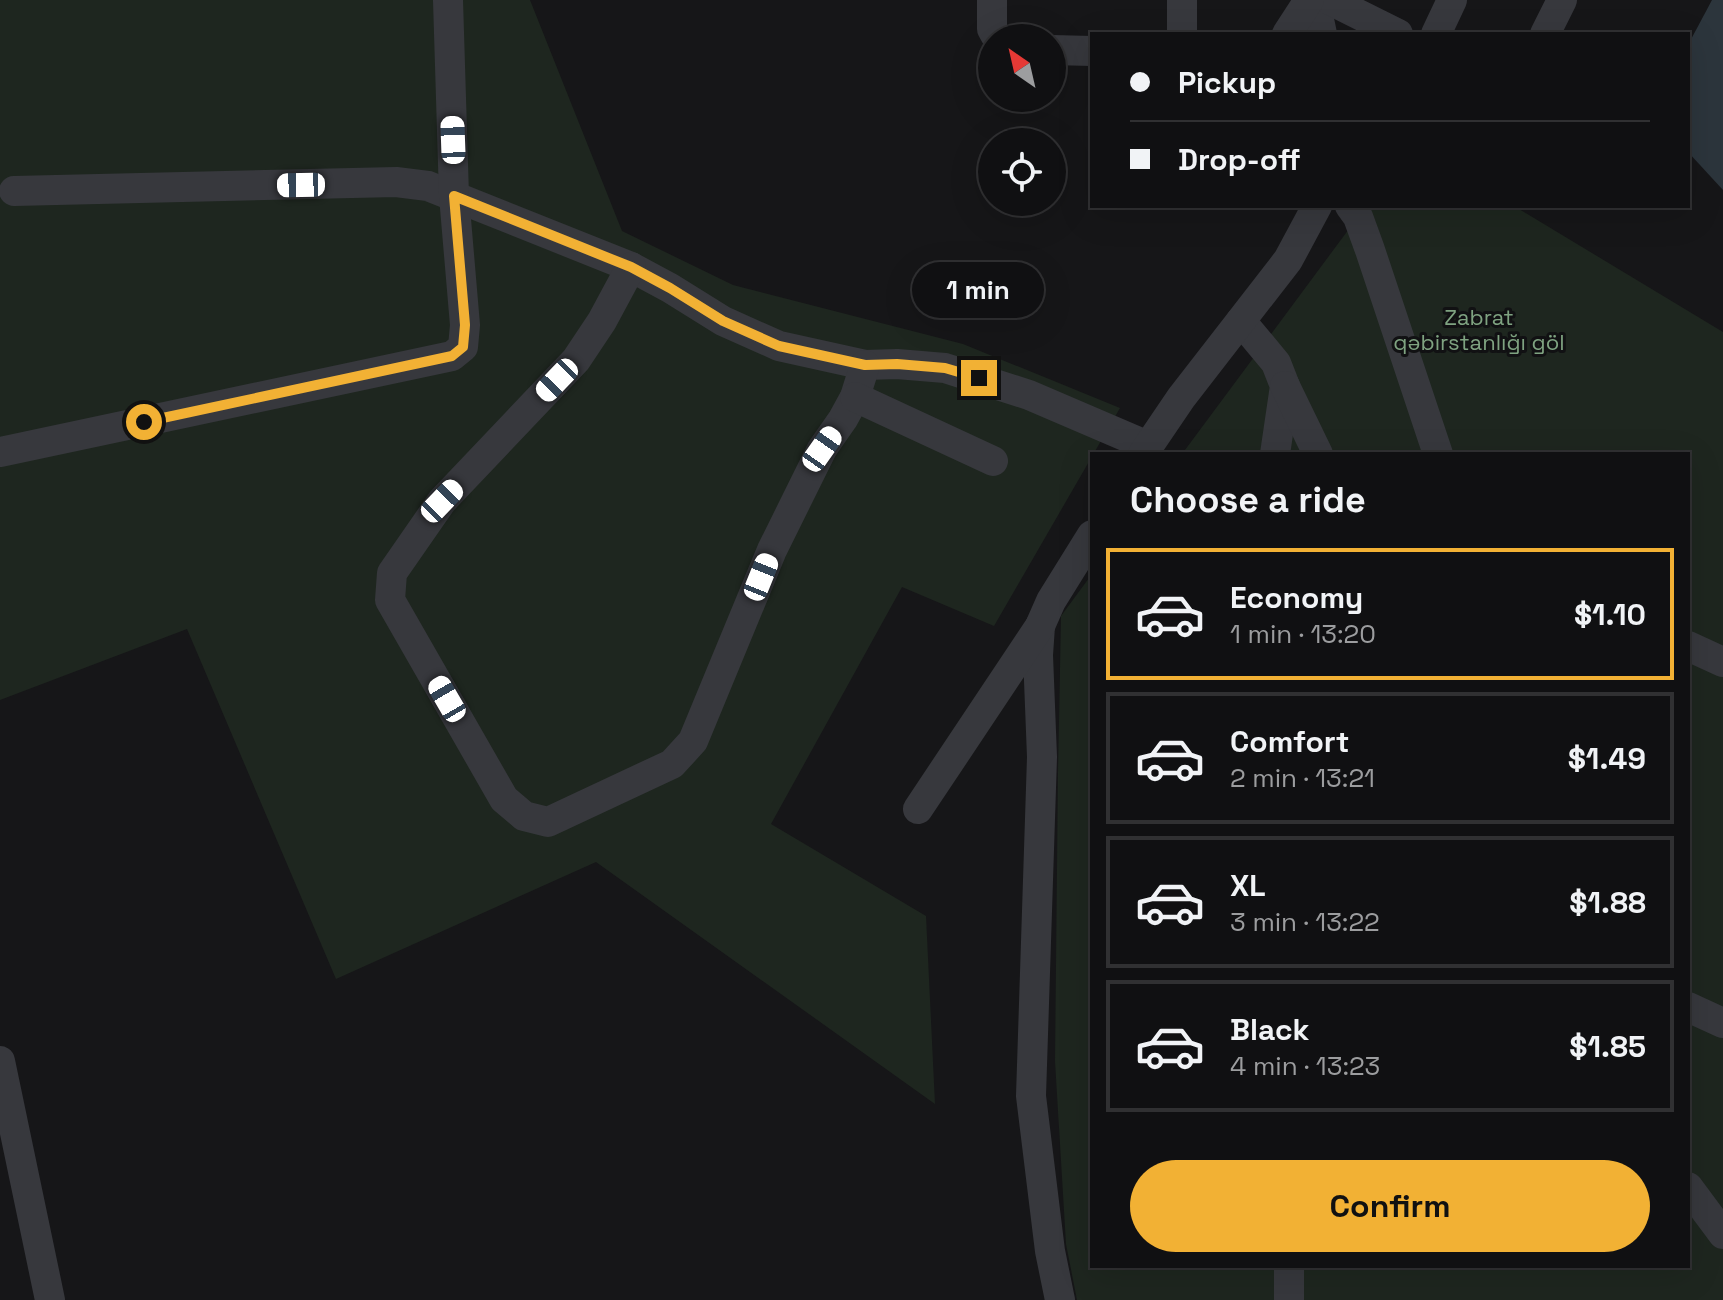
<!DOCTYPE html>
<meta charset="utf-8">
<style>
:root{--surface:#101012;--page:#1e1e20;--text:#f1f3f6;--muted:#9c9d9f;--line:#303032;--accent:#f2b134}
body{margin:0;font-family:"Space Grotesk",sans-serif;background:var(--page);color:var(--text);height:100vh;display:flex;flex-direction:column;font-size:30px;white-space:nowrap}
*{box-sizing:border-box;margin:0}
p{font-size:26px;color:var(--muted)}
.icon{flex:none;width:44px;height:44px;fill:none;stroke:currentColor;stroke-width:2;stroke-linecap:round;stroke-linejoin:round}
.map{position:relative;flex:1;overflow:hidden}
.panel{position:absolute;left:1090px;top:452px;width:600px;height:816px;display:flex;flex-direction:column;background:var(--surface);border-radius:0px;box-shadow:0 8px 32px #0002,0 0 0 2px var(--line)}
.panel>*{flex:none}
.top-card{position:absolute;left:1090px;top:32px;width:600px;height:176px;border-radius:0px;box-shadow:0 8px 32px #0002,0 0 0 2px var(--line);display:grid;align-content:center;height:176px;padding:0 40px;background:var(--surface)}
.needle{width:52px;rotate:326deg}
.controls{position:absolute;left:978px;top:24px;display:grid;gap:16px}
.controls a{display:grid;place-items:center;width:88px;height:88px;border-radius:50%;background:var(--surface);box-shadow:0 8px 32px #0002,0 0 0 2px var(--line);font-size:40px}
.end{position:absolute;width:36px;height:36px;margin:-18px;border:10px solid #f2b134;background:#111;box-shadow:0 0 0 4px #111}
.from{border-radius:50%}
.bubble{position:absolute;height:56px;border-radius:28px;background:var(--surface);box-shadow:0 8px 32px #0002,0 0 0 2px var(--line);font-size:26px;font-weight:600;line-height:56px;text-align:center}
.car{position:absolute;width:24px;height:48px;margin:-24px -12px;border-radius:10px;box-shadow:0 0 6px 2px #0007;background:linear-gradient(#fff 24%,#345 0 40%,#fff 0 76%,#345 0 86%,#fff 0)}
.top-card b{display:flex;align-items:center;gap:28px;height:76px;font-size:30px}
.top-card b+b{border-top:2px solid var(--line)}
.top-card i{width:20px;height:20px;background:var(--text)}
ul{padding:0;list-style:none}
li{display:flex;align-items:center;gap:24px;height:132px;margin:0 16px 12px;padding:0 24px;border:4px solid var(--line);border-radius:0px}
li div{flex:1}
li b{display:block;font-size:30px}
li em{font-style:normal;font-weight:600}
li.on{border-color:var(--accent)}
li>.icon{width:72px;height:72px;stroke-width:1.5}
h2{padding:0 40px;font-size:36px;line-height:96px}
.cta{display:flex;gap:16px;margin-top:auto;padding:16px 40px}
.cta a{flex:1;height:92px;border-radius:48px;background:var(--accent);color:#111;font-size:32px;font-weight:600;line-height:92px;text-align:center}
.map>svg:first-child{display:block}
.green{fill:#1e261f}
.water{fill:#2c353c}
.lines{fill:none;stroke-linecap:round;stroke-linejoin:round}
.minor{stroke:#37383d;stroke-width:30}
.route{stroke:#f2b134;stroke-width:10}
.labels{text-anchor:middle;dominant-baseline:central;stroke-width:6;stroke-linejoin:round;paint-order:stroke}
.park-label{font-size:22px;fill:#7fa381;stroke:#111113}
</style>
<div class="map">
<svg width="1723" height="1300" viewBox="0 0 1723 1300">
<rect width="100%" height="100%" fill="#161618"/>
<!-- green -->
<g class="green">
<path d="M0,0H530L622,231L733,285L963,344L1120,408L994,626L902,587L771,824L926,916L935,1104L596,862L336,979L187,629L0,700Z"/>
<path d="M1366,206H1514L1723,332V1300H1077L1066,1244L1055,1061L1058,773L1061,616L1092,574V1266H1688V454H1182Z"/>
</g>
<!-- water -->
<path class="water" d="M1712,0H1723V190L1688,152V45Z"/>
<g class="lines">
<!-- minor -->
<g class="minor">
<path d="M992,0V29L997,38"/>
<path d="M1315,0L1322,34"/>
<path d="M1330,0L1398,34"/>
<path d="M1182,34V0"/>
<path d="M1287,34L1309,0"/>
<path d="M1436,34L1452,0"/>
<path d="M1545,34L1562,0"/>
<path d="M1052,50L1092,51"/>
<path d="M14,191L396,182L428,186L631,267L670,288L723,321L779,346L865,365L897,364L945,368L1029,395L1148,446"/>
<path d="M1350,206L1358,217L1370,250L1438,454"/>
<path d="M631,267L602,321L576,360L442,501L392,573L390,600L504,799L524,816L548,822L672,764L693,741L772,550L822,449L843,419L855,397L865,365"/>
<path d="M1241,321L1276,363L1285,386L1275,454"/>
<path d="M1285,386L1318,454"/>
<path d="M855,397L993,461"/>
<path d="M0,452L452,356L463,347L465,325L454,196L448,0"/>
<path d="M1143,454L1181,398L1288,260L1317,206"/>
<path d="M1040,626L1038,655L1042,757L1031,1096L1050,1251L1060,1300"/>
<path d="M1688,646L1723,662"/>
<path d="M918,809L1040,626L1051,601L1092,535"/>
<path d="M1688,1007L1723,1023"/>
<path d="M0,1061L50,1300"/>
<path d="M1688,1187L1723,1234"/>
<path d="M1289,1300V1266"/>
</g>
</g>
<g class="lines">
<!-- route -->
<path class="route" d="M144,422L452,356L463,347L465,325L454,196L631,267L670,288L723,321L779,346L865,365L897,364L945,368L979,378"/>
</g>
<g class="labels">
<!-- park labels -->
<g class="park-label">
<text x="1479" y="317">Zabrat<tspan x="1479" dy="25">qəbirstanlığı göl</tspan></text>
</g>
</g>
</svg>
<div class="controls">
<a><svg class="needle" viewBox="-14 -14 28 28"><path d="M0-13l5 13h-10z" fill="#e53935"/><path d="M0 13l5-13h-10z" fill="#9c9d9f"/></svg></a>
<a><svg class="icon" aria-label="locate" viewBox="0 0 24 24"><circle cx="12" cy="12" r="6"/><path d="M12 2v4M12 18v4M2 12h4M18 12h4"/></svg></a>
</div>
<i class="end from" style="left:144px;top:422px"></i>
<i class="end" style="left:979px;top:378px"></i>
<div class="bubble" style="left:912px;top:262px;width:132px">1 min</div>
<i class="car" style="left:453px;top:140px;rotate:358deg"></i>
<i class="car" style="left:301px;top:185px;rotate:269deg"></i>
<i class="car" style="left:557px;top:380px;rotate:224deg"></i>
<i class="car" style="left:822px;top:449px;rotate:35deg"></i>
<i class="car" style="left:442px;top:501px;rotate:44deg"></i>
<i class="car" style="left:761px;top:577px;rotate:22deg"></i>
<i class="car" style="left:447px;top:699px;rotate:330deg"></i>
<div class="top-card">
<b><i class="from"></i>Pickup</b>
<b><i></i>Drop-off</b>
</div>
<section class="panel">
<h2>Choose a ride</h2>
<ul>
<li class="on"><svg class="icon" aria-label="car" viewBox="0 0 24 24"><path d="M5 17H2v-5l4-1 3-4h7l3 4 3 1v5h-3M9 17h6M6 11h13"/><circle cx="7" cy="17" r="2"/><circle cx="17" cy="17" r="2"/></svg><div><b>Economy</b><p>1 min · 13:20</p></div><em>$1.10</em></li>
<li><svg class="icon" aria-label="car" viewBox="0 0 24 24"><path d="M5 17H2v-5l4-1 3-4h7l3 4 3 1v5h-3M9 17h6M6 11h13"/><circle cx="7" cy="17" r="2"/><circle cx="17" cy="17" r="2"/></svg><div><b>Comfort</b><p>2 min · 13:21</p></div><em>$1.49</em></li>
<li><svg class="icon" aria-label="car" viewBox="0 0 24 24"><path d="M5 17H2v-5l4-1 3-4h7l3 4 3 1v5h-3M9 17h6M6 11h13"/><circle cx="7" cy="17" r="2"/><circle cx="17" cy="17" r="2"/></svg><div><b>XL</b><p>3 min · 13:22</p></div><em>$1.88</em></li>
<li><svg class="icon" aria-label="car" viewBox="0 0 24 24"><path d="M5 17H2v-5l4-1 3-4h7l3 4 3 1v5h-3M9 17h6M6 11h13"/><circle cx="7" cy="17" r="2"/><circle cx="17" cy="17" r="2"/></svg><div><b>Black</b><p>4 min · 13:23</p></div><em>$1.85</em></li>
</ul>
<div class="cta"><a>Confirm</a></div>
</section>
</div>
